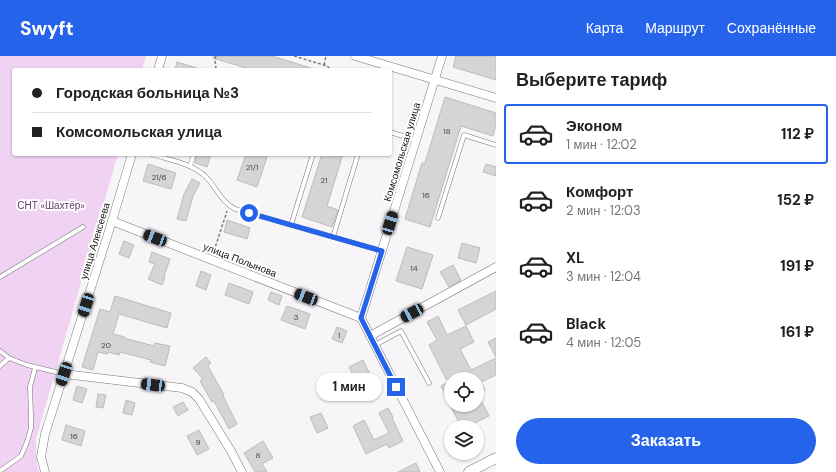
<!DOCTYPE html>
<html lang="ru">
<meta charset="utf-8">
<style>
:root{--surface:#fff;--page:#f6f6f6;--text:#222;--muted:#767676;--line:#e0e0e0;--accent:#2563eb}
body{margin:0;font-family:"DM Sans",sans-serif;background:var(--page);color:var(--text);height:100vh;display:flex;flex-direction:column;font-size:15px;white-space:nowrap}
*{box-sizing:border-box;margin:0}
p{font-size:13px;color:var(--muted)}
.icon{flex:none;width:22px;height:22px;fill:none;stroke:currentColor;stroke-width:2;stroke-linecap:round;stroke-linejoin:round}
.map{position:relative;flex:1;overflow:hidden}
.drawer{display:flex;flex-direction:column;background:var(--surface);width:340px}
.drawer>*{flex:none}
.hud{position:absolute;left:12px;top:12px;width:380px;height:88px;border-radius:4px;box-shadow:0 1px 3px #0004;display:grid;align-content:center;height:88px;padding:0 20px;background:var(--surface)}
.buttons{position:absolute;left:444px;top:316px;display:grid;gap:8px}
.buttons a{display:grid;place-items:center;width:40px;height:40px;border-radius:50%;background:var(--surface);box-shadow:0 1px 3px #0004;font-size:20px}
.end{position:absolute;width:18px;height:18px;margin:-9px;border:5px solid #2563eb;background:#fff;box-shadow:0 0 0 2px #fff}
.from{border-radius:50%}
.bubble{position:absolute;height:28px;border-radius:14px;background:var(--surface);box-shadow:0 1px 3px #0004;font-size:13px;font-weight:700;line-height:28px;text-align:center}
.car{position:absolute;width:12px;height:24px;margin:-12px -6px;border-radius:5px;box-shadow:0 0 3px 1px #0007;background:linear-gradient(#222 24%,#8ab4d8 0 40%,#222 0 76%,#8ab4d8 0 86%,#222 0)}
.hud b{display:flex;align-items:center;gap:14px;height:38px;font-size:15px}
.hud b+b{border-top:1px solid var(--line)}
.hud i{width:10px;height:10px;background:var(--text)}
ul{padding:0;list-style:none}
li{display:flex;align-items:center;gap:12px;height:60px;margin:0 8px 6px;padding:0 12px;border:2px solid transparent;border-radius:4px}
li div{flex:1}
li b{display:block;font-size:15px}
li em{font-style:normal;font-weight:700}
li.current{border-color:var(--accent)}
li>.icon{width:36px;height:36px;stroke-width:1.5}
h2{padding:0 20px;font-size:18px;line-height:48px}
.cta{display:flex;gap:8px;margin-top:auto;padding:8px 20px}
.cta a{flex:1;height:46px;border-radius:24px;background:var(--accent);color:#fff;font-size:16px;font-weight:700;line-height:46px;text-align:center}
header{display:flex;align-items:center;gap:24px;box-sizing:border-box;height:56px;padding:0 20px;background:var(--accent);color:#fff}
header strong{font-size:19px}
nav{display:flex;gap:22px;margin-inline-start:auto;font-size:14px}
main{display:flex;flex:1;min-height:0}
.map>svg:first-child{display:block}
.green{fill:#f0d2f3}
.building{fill:#d7d4d8;stroke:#bebbbf}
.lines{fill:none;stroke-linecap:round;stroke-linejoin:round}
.service-casing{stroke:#797679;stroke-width:5}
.minor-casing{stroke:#797679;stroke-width:9}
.tertiary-casing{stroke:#797679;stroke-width:11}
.path{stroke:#7c7a7c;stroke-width:1.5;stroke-dasharray:3 2;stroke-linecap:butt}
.service{stroke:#fff;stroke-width:4}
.minor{stroke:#fff;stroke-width:8}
.tertiary{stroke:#fff;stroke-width:10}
.route{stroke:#2563eb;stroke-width:5}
.labels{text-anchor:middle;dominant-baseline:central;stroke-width:4;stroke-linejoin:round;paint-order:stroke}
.number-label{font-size:8px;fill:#464546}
.street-label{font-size:10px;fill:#161516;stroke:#fff}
.park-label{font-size:10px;fill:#6a3471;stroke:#fff}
</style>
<header>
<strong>Swyft</strong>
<nav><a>Карта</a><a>Маршрут</a><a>Сохранённые</a></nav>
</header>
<main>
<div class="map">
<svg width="496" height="416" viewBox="0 0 496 416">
<rect width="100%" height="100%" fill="#f8f5f9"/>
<!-- green -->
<path class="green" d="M0,0H146L142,14H14V98H118L36,383L37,411L39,416H0Z"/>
<!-- building -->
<g class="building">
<path d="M213,0H272L311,12V14H253L213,2Z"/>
<path d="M456,0H496V24L453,11Z"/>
<path d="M177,6L197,12V14H175Z"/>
<path d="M445,41L496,57V69L493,80L461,70L430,171L405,163L422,107H425Z"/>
<path d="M197,98H211L207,111L195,107Z"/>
<path d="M246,98H268L257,131L237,124Z"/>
<path d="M322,98H343L327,150L338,154L332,171L302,161Z"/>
<path d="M148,108L176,117L171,133L143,125Z"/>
<path d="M486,108L496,111V120L483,116Z"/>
<path d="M192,123L200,127L193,140L186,165L177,163L184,138Z"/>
<path d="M227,164L250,172L247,183L224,176Z"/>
<path d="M124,185L134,189L129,202L119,198Z"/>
<path d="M462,187L480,192L476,207L458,202Z"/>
<path d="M407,191L433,199L422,233L396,225Z"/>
<path d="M152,196L170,203L164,220L165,221L162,229L148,223L155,208L149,206Z"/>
<path d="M453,209L461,224L449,231L440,216Z"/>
<path d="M201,215L211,219L206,234L196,230Z"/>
<path d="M229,227L253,236L249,248L225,239Z"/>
<path d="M496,235V253L466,269L458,254Z"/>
<path d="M271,236L282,240L279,249L268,244Z"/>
<path d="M115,240L171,257L167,272L119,258L113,278L125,281L124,282L154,290L155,287L170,290L165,310L150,306L151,304L120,296L119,299L108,296L107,298L98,296L93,314L82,311L100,253L110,256Z"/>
<path d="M287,250L310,258L305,273L281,264Z"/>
<path d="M438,260L447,279L466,270L474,286L460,293L471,314L496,302V319L481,326L485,334L478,338L489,360L466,371H461L441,330L451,324V349H477V323H446L429,289L437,284L427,266Z"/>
<path d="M337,271L347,275L342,287L332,283Z"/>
<path d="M496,282V301L488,286Z"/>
<path d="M206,301L211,307L208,310L224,339L223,340L237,368L229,373L214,345L212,346L200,325L203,323L193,312Z"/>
<path d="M363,304L380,338L366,345L349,311Z"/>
<path d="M77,330L87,333L82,347L73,344Z"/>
<path d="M98,338L106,339L103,352L96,351Z"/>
<path d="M126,344L135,347L132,359L123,357Z"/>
<path d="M183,346L188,354L178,360L173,351Z"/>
<path d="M388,352L393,361L392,362L403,385L389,392L387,388L366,398L353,370L364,364L374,384L389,377L379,357Z"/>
<path d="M321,357L328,372L317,377L310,361Z"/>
<path d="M66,369L85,375L81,390L62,384Z"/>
<path d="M199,374L209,393L197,399L187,380Z"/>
<path d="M263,385L273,402L262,408L267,416H255L244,397Z"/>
<path d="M416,407L420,416H398Z"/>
</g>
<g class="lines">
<!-- service casing -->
<g class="service-casing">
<g id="service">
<path d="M390,76L416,84"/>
<path d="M151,98C169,104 192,107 206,121C216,131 221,146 235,153L382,195"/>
<path d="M190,110L194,98"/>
<path d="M438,162L464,79L496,89"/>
<path d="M291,169L313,98"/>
<path d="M333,181L358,98"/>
<path d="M0,221L83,171"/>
<path d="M375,289L401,275L429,327"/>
<path d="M0,295L9,302L27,309L64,318"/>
<path d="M0,310L9,302"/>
<path d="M0,415L21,400L27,386L31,372V359L30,331L35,312"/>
</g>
</g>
<!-- minor casing -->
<g class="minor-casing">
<g id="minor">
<path d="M355,0L496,42"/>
<path d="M158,14L162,0"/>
<path d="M112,165L361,262"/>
<path d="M370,280L496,211"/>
<path d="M64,318L182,332L192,336L199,343L231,395L242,416"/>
<path d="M45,416L41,401L45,378L112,165L132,98"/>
<path d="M440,416L361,262L442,0"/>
</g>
</g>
<!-- tertiary casing -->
<g class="tertiary-casing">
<path id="tertiary" d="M469,416L496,402"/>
</g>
<!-- path -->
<g class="path">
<path d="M216,0L215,3L216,14"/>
<path d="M294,0L327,10L331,14"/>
<path d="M324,9L326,0"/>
<path d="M214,195L227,155"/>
</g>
<!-- service -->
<use href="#service" class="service"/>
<!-- minor -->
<use href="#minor" class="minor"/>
<!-- tertiary -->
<use href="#tertiary" class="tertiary"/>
</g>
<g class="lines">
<!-- route -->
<path class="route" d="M249,157L382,195L361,262L396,331"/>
</g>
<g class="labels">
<!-- number labels -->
<g class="number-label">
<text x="447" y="75">18</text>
<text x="252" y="111">21/1</text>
<text x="159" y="121">21/6</text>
<text x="324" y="124">21</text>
<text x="426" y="139">16</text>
<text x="414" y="212">14</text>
<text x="296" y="261">3</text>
<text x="339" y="279">1</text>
<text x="106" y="289">20</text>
<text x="74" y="380">16</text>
<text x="198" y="386">9</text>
<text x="258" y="399">8</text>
</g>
<!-- street labels -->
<g class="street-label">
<text transform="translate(402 96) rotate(-73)">Комсомольская улица</text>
<text transform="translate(95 185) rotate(-73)">улица Алексеева</text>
<text transform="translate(240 204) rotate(21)">улица Полынова</text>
</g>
<!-- park labels -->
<g class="park-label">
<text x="51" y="149">СНТ «Шахтёр»</text>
</g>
</g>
</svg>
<div class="buttons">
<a><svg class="icon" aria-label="locate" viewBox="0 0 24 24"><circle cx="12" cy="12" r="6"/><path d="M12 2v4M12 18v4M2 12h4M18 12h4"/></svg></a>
<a><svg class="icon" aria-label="layers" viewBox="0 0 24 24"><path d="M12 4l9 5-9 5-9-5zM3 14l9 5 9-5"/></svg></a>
</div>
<i class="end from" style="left:249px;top:157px"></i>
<i class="end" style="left:396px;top:331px"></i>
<div class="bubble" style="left:316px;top:317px;width:66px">1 мин</div>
<i class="car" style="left:390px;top:167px;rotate:17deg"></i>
<i class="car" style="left:155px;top:182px;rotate:291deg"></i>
<i class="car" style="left:306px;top:241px;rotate:291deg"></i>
<i class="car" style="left:86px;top:249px;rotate:198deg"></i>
<i class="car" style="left:412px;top:257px;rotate:242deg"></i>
<i class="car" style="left:64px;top:318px;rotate:198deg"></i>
<i class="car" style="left:153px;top:329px;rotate:277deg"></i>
<div class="hud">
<b><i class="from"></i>Городская больница №3</b>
<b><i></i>Комсомольская улица</b>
</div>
</div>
<section class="drawer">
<h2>Выберите тариф</h2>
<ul>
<li class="current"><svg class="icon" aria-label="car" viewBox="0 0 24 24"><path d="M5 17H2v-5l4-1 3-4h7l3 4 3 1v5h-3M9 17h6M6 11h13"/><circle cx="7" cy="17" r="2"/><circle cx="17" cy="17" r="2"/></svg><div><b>Эконом</b><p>1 мин · 12:02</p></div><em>112 ₽</em></li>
<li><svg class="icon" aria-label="car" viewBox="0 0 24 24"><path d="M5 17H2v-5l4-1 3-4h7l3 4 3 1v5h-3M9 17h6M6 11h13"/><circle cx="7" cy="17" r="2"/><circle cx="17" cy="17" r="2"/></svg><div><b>Комфорт</b><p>2 мин · 12:03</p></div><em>152 ₽</em></li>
<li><svg class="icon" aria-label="car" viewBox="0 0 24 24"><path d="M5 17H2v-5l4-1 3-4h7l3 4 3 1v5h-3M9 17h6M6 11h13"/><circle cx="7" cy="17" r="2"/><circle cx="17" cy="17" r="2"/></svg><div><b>XL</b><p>3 мин · 12:04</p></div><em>191 ₽</em></li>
<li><svg class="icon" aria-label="car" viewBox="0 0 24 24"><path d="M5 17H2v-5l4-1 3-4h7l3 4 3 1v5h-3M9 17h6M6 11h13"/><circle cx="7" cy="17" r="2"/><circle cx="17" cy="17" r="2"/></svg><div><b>Black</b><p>4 мин · 12:05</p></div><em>161 ₽</em></li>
</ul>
<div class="cta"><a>Заказать</a></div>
</section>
</main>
